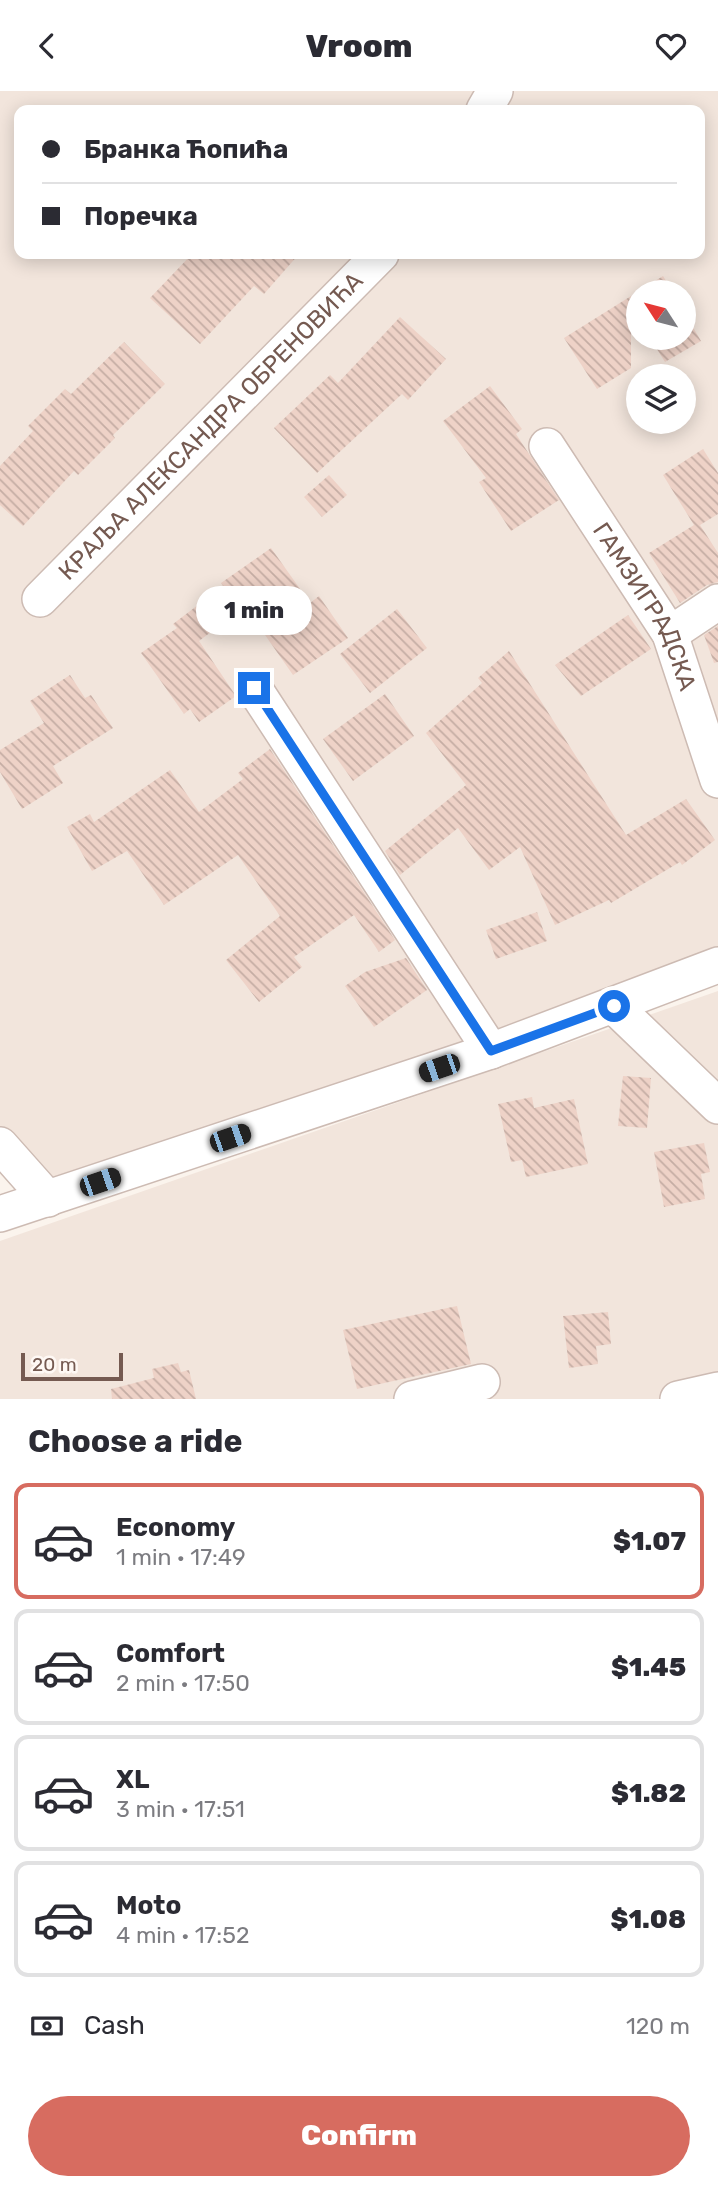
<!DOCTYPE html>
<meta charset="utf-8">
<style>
:root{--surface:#fff;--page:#f2f2f3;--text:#2b2b33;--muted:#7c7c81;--line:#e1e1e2;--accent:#d76c60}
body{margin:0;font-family:Rubik,sans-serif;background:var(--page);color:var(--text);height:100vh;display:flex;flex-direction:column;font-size:26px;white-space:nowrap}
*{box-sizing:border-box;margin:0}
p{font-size:23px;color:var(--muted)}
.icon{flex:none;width:38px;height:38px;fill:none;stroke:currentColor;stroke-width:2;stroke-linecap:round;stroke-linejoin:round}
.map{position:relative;height:1308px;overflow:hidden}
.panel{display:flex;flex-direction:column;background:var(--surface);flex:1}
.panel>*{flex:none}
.hud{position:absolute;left:14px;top:14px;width:691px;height:154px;border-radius:14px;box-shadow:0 4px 18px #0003;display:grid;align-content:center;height:154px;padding:0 28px;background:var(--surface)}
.needle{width:46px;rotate:306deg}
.tools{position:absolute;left:626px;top:189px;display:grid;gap:14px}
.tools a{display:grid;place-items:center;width:70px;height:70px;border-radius:50%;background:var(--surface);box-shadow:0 4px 18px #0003;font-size:35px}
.scale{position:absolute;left:21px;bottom:18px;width:102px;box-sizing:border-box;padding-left:7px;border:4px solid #755a51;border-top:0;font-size:19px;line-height:24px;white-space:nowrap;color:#755a51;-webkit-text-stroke:5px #fef8f4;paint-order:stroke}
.end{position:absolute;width:32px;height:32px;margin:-16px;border:9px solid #1a73e8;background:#fff;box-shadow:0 0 0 4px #fff}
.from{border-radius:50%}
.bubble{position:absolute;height:49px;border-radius:24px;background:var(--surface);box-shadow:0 4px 18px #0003;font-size:23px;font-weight:800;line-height:49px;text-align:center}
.car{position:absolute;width:21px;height:42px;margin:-21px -10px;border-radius:9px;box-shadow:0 0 5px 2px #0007;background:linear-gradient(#222 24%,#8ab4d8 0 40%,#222 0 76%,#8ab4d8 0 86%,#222 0)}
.hud b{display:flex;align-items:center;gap:24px;height:66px;font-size:26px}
.hud b+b{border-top:2px solid var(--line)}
.hud i{width:18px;height:18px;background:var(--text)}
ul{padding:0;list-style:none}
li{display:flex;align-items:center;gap:21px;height:116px;margin:0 14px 10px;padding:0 14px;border:4px solid var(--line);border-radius:14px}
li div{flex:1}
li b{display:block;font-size:26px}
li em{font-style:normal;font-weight:800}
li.selected{border-color:var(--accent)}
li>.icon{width:63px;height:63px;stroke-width:1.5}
h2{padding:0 28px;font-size:32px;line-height:84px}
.pay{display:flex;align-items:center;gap:18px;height:77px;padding:0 28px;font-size:26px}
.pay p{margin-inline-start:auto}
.primary-button{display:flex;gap:14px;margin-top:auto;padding:14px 28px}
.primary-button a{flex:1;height:80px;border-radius:42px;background:var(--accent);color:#fff;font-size:28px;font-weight:800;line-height:80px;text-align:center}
header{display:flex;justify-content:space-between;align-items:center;height:91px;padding:0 28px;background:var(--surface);font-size:32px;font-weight:800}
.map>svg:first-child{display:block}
.residential{fill:#f2e5dc;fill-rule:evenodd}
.building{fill:url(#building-back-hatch)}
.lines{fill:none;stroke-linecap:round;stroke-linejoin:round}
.street-casing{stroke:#cdbbb3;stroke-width:38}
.street{stroke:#fff;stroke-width:35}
.route{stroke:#1a73e8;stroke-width:9}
.labels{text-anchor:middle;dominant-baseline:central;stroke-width:7;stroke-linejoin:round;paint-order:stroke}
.street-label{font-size:24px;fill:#755a51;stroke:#fef8f4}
</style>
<header><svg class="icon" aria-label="back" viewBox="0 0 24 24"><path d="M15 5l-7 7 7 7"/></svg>Vroom<svg class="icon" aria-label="heart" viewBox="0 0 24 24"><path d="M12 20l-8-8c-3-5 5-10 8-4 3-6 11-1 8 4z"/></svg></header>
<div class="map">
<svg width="718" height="1308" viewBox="0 0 718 1308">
<defs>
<pattern id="building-back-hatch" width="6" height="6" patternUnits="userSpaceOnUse" patternTransform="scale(1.75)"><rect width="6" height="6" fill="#eed2c7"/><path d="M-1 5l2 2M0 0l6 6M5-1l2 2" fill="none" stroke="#c5ada4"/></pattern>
</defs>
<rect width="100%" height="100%" fill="#fbf4ed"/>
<!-- residential -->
<g class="residential">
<path d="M0,0H718V874L48,1108L0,1048ZM19,19H700V163H19ZM639,201H684V247H639ZM639,285H684V331H639Z"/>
<path d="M718,900V1308H0V1150Z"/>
</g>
<!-- building -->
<g class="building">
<path d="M192,163H299L264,203L254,195L200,253L150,207Z"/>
<path d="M663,185L673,201H639V227L631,213V277L597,298L564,247Z"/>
<path d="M684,221L701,250L665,271L650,247H684Z"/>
<path d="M400,226L446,268L408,309L402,303L317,382L274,337L330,284L338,292Z"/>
<path d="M124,251L165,293L113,344L115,347L78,384L74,380L23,435L0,414V375L33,340L28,335L65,298L71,303Z"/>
<path d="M490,295L522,338L516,343L559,409L511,440L479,391L486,387L443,330Z"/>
<path d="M703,358L718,382V423L700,434L718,462V491L707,494L680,512L649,462L694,434L663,384Z"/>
<path d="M329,384L347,404L322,426L304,406Z"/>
<path d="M271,457L310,512L319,505L348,547L293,584L251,524L247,527L240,519L199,550L236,605L199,631L190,618L184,623L141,562L177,537L173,533L223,495L221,492Z"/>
<path d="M397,518L427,557L370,602L340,563Z"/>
<path d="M628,524L651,558L581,605L555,574Z"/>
<path d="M718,535V571L714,572L704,544Z"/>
<path d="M509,560L626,744L686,708L715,749L682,774L680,771L611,812L609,809L555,834L520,756L489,779L458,737L400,784L385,760L466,694L426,642L482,592L478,587Z"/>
<path d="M70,584L85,607L91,604L113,637L53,675L63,692L22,718L0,681V659L44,632L30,610Z"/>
<path d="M385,603L414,645L353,690L323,648Z"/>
<path d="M270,658L395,849L379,861L354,824L294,866L302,876L259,911L226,869L280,825L238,764L164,814L127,760L92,780L67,736L90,723L94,731L170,679L199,721L243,688L238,682Z"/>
<path d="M537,821L547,850L496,868L486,839Z"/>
<path d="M406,867L427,899L374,936L345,895L365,881Z"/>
<path d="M623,985L651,987L647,1037L618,1035Z"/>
<path d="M532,1006L534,1017L574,1008L588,1073L526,1086L522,1069L511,1071L498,1013Z"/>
<path d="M704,1052L710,1081L701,1083L705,1108L664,1116L654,1061Z"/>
<path d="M457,1215L471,1273L357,1298L343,1239Z"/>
<path d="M608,1221L611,1253L596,1255L598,1273L569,1277L563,1225Z"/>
<path d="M178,1272L181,1281L189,1279L196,1308H112L111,1298L154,1287L152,1278Z"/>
</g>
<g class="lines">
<!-- street casing -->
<g class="street-casing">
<g id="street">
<path d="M484,19L495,0"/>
<path id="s1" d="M547,355L670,543L718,689"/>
<path id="s2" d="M40,508L381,163"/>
<path d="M670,543L718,511"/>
<path d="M254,597L491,960"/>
<path d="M614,915L718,1015"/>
<path d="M0,1054L48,1108"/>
<path d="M0,1123L491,960L718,874"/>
<path d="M412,1308L482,1291"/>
<path d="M678,1308L718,1299"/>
</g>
</g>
<!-- street -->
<use href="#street" class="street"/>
</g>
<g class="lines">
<!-- route -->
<path class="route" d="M254,597L491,960L614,915"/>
</g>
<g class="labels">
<!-- street labels -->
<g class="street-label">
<text stroke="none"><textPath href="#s2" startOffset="243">КРАЉА АЛЕКСАНДРА ОБРЕНОВИЋА</textPath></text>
<text stroke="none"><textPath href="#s1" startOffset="189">ГАМЗИГРАДСКА</textPath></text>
</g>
</g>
</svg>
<div class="tools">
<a><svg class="needle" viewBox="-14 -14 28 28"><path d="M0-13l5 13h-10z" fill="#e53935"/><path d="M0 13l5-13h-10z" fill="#7c7c81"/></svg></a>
<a><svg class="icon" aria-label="layers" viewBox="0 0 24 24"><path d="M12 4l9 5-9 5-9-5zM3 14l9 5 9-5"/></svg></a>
</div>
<div class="scale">20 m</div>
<i class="end from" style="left:614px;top:915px"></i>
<i class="end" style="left:254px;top:597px"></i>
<div class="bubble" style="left:196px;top:495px;width:116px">1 min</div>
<i class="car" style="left:439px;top:977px;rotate:251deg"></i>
<i class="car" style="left:230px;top:1047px;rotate:71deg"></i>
<i class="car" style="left:100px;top:1091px;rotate:71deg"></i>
<div class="hud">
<b><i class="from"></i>Бранка Ћопића</b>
<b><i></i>Поречка</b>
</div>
</div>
<section class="panel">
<h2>Choose a ride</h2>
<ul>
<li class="selected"><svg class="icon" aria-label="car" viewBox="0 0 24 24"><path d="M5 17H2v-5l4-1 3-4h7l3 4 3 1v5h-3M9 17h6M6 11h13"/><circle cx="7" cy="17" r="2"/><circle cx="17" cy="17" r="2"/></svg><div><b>Economy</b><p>1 min · 17:49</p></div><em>$1.07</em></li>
<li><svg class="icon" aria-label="car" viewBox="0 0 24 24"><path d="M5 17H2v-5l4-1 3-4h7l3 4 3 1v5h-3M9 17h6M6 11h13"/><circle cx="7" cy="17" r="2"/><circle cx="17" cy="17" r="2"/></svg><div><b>Comfort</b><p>2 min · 17:50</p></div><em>$1.45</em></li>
<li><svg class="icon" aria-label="car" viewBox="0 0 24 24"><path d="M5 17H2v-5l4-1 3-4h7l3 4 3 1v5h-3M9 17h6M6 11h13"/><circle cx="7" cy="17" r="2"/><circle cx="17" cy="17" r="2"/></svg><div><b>XL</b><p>3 min · 17:51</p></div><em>$1.82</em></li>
<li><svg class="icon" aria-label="car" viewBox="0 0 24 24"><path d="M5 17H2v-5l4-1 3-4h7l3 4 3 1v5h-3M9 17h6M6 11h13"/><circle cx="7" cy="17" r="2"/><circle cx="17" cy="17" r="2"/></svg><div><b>Moto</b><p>4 min · 17:52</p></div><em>$1.08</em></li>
</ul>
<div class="pay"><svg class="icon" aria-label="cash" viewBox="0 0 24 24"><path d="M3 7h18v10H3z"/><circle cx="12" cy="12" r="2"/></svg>Cash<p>120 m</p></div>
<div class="primary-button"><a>Confirm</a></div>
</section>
